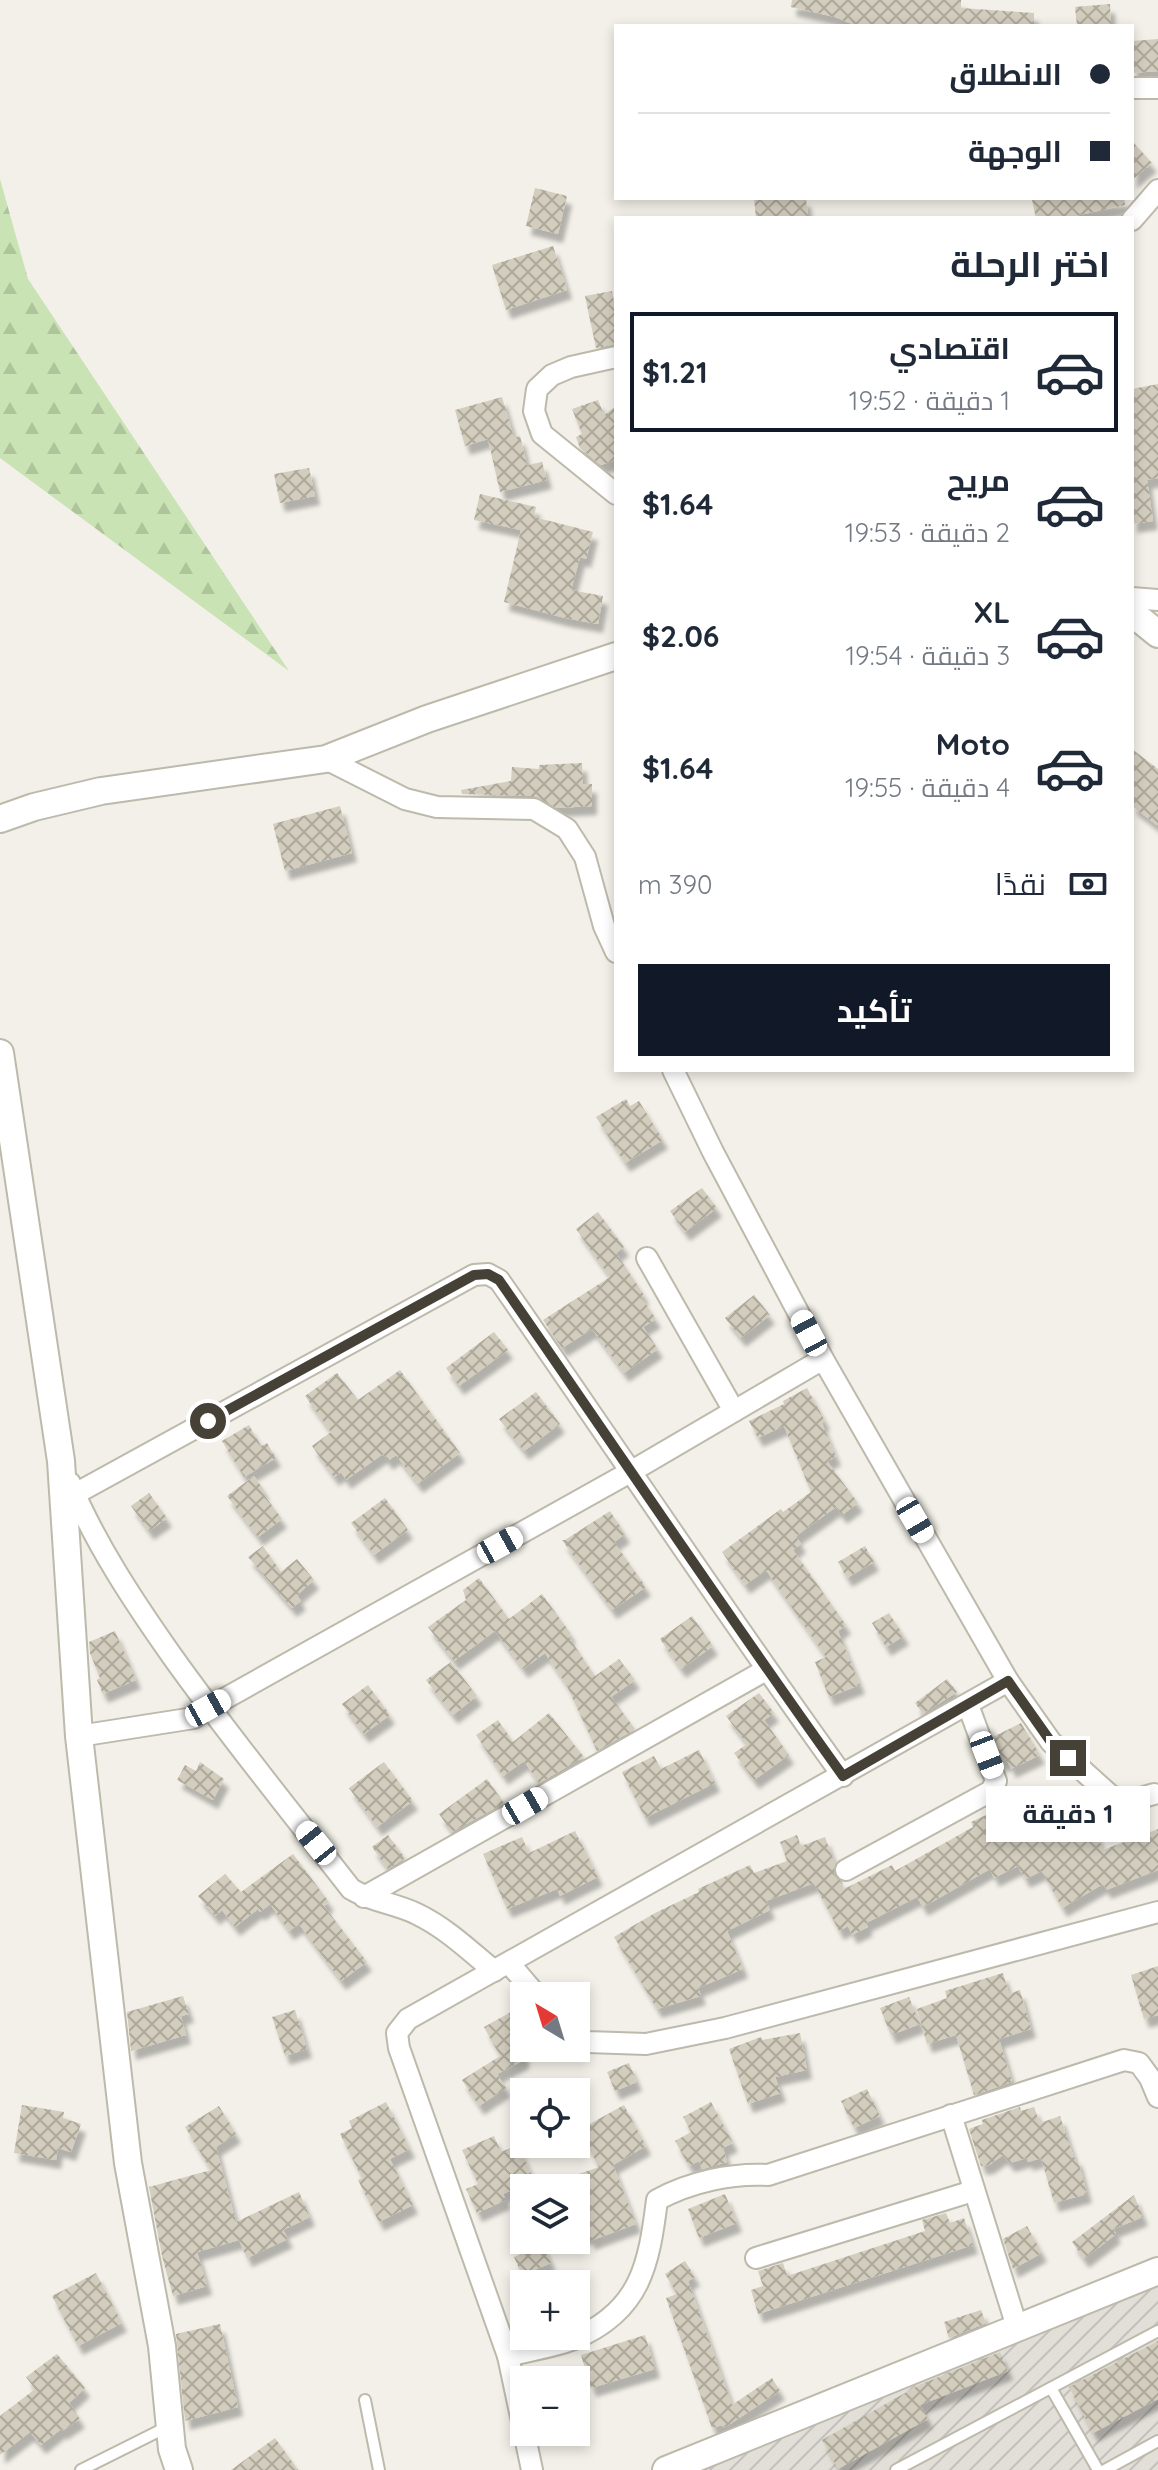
<!DOCTYPE html>
<html lang="ar">
<meta charset="utf-8">
<style>
:root{--surface:#fff;--page:#f6f6f7;--text:#1f2937;--muted:#747a83;--line:#e0e1e3;--accent:#111827}
body{margin:0;font-family:Quicksand,Cairo,sans-serif;background:var(--page);color:var(--text);direction:rtl;height:100vh;display:flex;flex-direction:column;font-size:30px;white-space:nowrap}
*{box-sizing:border-box;margin:0}
p{font-size:26px;color:var(--muted)}
.icon{flex:none;width:44px;height:44px;fill:none;stroke:currentColor;stroke-width:2;stroke-linecap:round;stroke-linejoin:round}
.map{position:relative;flex:1;overflow:hidden;direction:ltr}
.side{position:absolute;left:614px;top:216px;width:520px;height:856px;display:flex;flex-direction:column;background:var(--surface);border-radius:0px;box-shadow:0 4px 12px #0003;direction:rtl}
.side>*{flex:none}
.hud{position:absolute;left:614px;top:24px;width:520px;height:176px;border-radius:0px;box-shadow:0 4px 12px #0003;direction:rtl;display:grid;align-content:center;height:176px;padding:0 24px;background:var(--surface)}
.needle{width:52px;rotate:322deg}
.fabs{position:absolute;left:510px;top:1982px;display:grid;gap:16px}
.fabs a{display:grid;place-items:center;width:80px;height:80px;border-radius:0px;background:var(--surface);box-shadow:0 4px 12px #0003;font-size:40px}
.end{position:absolute;width:36px;height:36px;margin:-18px;border:10px solid #454137;background:#fff;box-shadow:0 0 0 4px #fff}
.from{border-radius:50%}
.bubble{position:absolute;height:56px;border-radius:0px;background:var(--surface);box-shadow:0 4px 12px #0003;font-size:26px;font-weight:700;line-height:56px;text-align:center;direction:rtl}
.car{position:absolute;width:24px;height:48px;margin:-24px -12px;border-radius:10px;box-shadow:0 0 6px 2px #0007;background:linear-gradient(#fff 24%,#345 0 40%,#fff 0 76%,#345 0 86%,#fff 0)}
.hud b{display:flex;align-items:center;gap:28px;height:76px;font-size:30px}
.hud b+b{border-top:2px solid var(--line)}
.hud i{width:20px;height:20px;background:var(--text)}
ul{padding:0;list-style:none}
li{display:flex;align-items:center;gap:24px;height:120px;margin:0 16px 12px;padding:0 8px;border:4px solid transparent;border-radius:0px}
li div{flex:1}
li b{display:block;font-size:30px}
li em{font-style:normal;font-weight:700}
li.current{border-color:var(--accent)}
li>.icon{width:72px;height:72px;stroke-width:1.5}
h2{padding:0 24px;font-size:36px;line-height:96px}
.pay{display:flex;align-items:center;gap:20px;height:88px;padding:0 24px;font-size:30px}
.pay p{margin-inline-start:auto}
.action{display:flex;gap:16px;margin-top:auto;padding:16px 24px}
.action a{flex:1;height:92px;border-radius:0px;background:var(--accent);color:#fff;font-size:32px;font-weight:700;line-height:92px;text-align:center}
.map>svg:first-child{display:block}
.industrial{fill:url(#industrial-furrows)}
.forest{fill:url(#forest-firs)}
.building{fill:url(#building-cross-hatch);filter:url(#shadow)}
.lines{fill:none;stroke-linecap:round;stroke-linejoin:round}
.service-casing{stroke:#bdb9ab;stroke-width:14}
.minor-casing{stroke:#bdb9ab;stroke-width:24}
.tertiary-casing{stroke:#bdb9ab;stroke-width:30}
.service{stroke:#fff;stroke-width:10}
.minor{stroke:#fff;stroke-width:20}
.tertiary{stroke:#fff;stroke-width:26}
.route{stroke:#454137;stroke-width:10}
</style>
<div class="map">
<svg width="1158" height="2470" viewBox="0 0 1158 2470">
<defs>
<pattern id="industrial-furrows" width="10" height="10" patternUnits="userSpaceOnUse" patternTransform="scale(2)"><rect width="10" height="10" fill="#e2dfd9"/><path d="M-1 1l2-2M0 10L10 0M9 11l2-2" fill="none" stroke="#c3c1bb"/></pattern>
<pattern id="forest-firs" width="22" height="20" patternUnits="userSpaceOnUse" patternTransform="scale(2)"><rect width="22" height="20" fill="#c9e3b4"/><path d="M5 1l3.5 6h-7zM16 11l3.5 6h-7z" fill="#aec49b"/></pattern>
<pattern id="building-cross-hatch" width="8" height="8" patternUnits="userSpaceOnUse" patternTransform="scale(2)"><rect width="8" height="8" fill="#d3cdbe"/><path d="M0 0l8 8M0 8l8-8" fill="none" stroke="#ada89b"/></pattern>
<filter id="shadow"><feDropShadow dx="5" dy="9" stdDeviation="2" flood-color="#0004"/></filter>
</defs>
<rect width="100%" height="100%" fill="#f2f0e8"/>
<!-- industrial -->
<path class="industrial" d="M1158,2283V2470H694Z"/>
<!-- forest -->
<path class="forest" d="M0,179L28,279L289,671L0,458Z"/>
<!-- building -->
<g class="building">
<path d="M792,0H961V8L1034,13V26H857L835,17L791,7Z"/>
<path d="M1110,4L1111,26H1077L1075,7Z"/>
<path d="M1158,39V71L1132,73V41Z"/>
<path d="M1132,141L1152,163L1132,180Z"/>
<path d="M535,188L567,196L558,234L526,226Z"/>
<path d="M754,198H806L808,218H756Z"/>
<path d="M1041,198H1124L1125,205L1066,218H1036L1032,200Z"/>
<path d="M553,246L567,290L506,310L492,265Z"/>
<path d="M612,291L616,311V344L596,348L585,296Z"/>
<path d="M1158,384V478L1147,480L1153,521L1132,524V389Z"/>
<path d="M502,397L514,438L520,436L527,465L542,462L547,480L500,492L488,439L465,446L455,410Z"/>
<path d="M598,400L604,415L616,406V460L601,465L580,448L576,437L582,434L572,409Z"/>
<path d="M309,468L315,496L280,503L274,474Z"/>
<path d="M480,494L536,507L534,517L593,532L586,559L580,557L571,590L603,596L598,624L565,618L504,602L521,530L474,520Z"/>
<path d="M1132,749L1158,769V826L1132,806Z"/>
<path d="M582,763L583,784H592V806L557,808L534,796L462,794L461,790L511,781L512,767L539,769V765Z"/>
<path d="M340,806L352,853L285,871L273,824Z"/>
<path d="M626,1099L630,1106L639,1101L663,1140L625,1163L596,1117Z"/>
<path d="M702,1188L717,1208L685,1232L670,1211Z"/>
<path d="M598,1212L624,1247L616,1253L644,1295L641,1297L656,1319L643,1327L658,1349L624,1373L592,1329L562,1348L543,1320L610,1277L576,1229Z"/>
<path d="M754,1295L770,1315L741,1338L725,1318Z"/>
<path d="M494,1332L508,1350L459,1386L446,1368Z"/>
<path d="M400,1370L460,1453L418,1484L396,1455L388,1461L383,1454L346,1480L341,1472L334,1477L312,1446L331,1432L305,1396L337,1373L358,1400Z"/>
<path d="M807,1388L825,1421L822,1423L836,1457L827,1461L858,1503L842,1515L836,1507L796,1536L801,1544L793,1550L846,1625L838,1631L860,1685L829,1697L815,1662L826,1657L766,1570L745,1585L722,1552L781,1509L783,1512L811,1492L784,1426L758,1438L749,1421L784,1404L783,1401Z"/>
<path d="M536,1392L560,1424L524,1451L499,1419Z"/>
<path d="M249,1425L261,1446L267,1443L276,1458L244,1477L222,1441Z"/>
<path d="M254,1476L264,1490L262,1492L282,1519L258,1537L227,1496Z"/>
<path d="M149,1493L167,1518L149,1531L131,1506Z"/>
<path d="M385,1498L408,1530L374,1555L351,1523Z"/>
<path d="M610,1511L625,1534L614,1542L646,1587L612,1610L562,1540H565Z"/>
<path d="M263,1546L281,1572L297,1559L314,1580L297,1595L301,1601L292,1608L248,1557Z"/>
<path d="M865,1546L874,1562L847,1578L838,1562Z"/>
<path d="M479,1578L509,1619L542,1594L571,1634L568,1636L595,1676L619,1659L635,1680L611,1697L635,1729L597,1751L566,1684L545,1653L523,1669L495,1631L454,1661L428,1627L466,1600L463,1590Z"/>
<path d="M889,1613L904,1636L886,1647L872,1623Z"/>
<path d="M692,1616L713,1646L681,1669L660,1639Z"/>
<path d="M115,1631L136,1680L103,1694L97,1680L100,1678L90,1653L89,1642Z"/>
<path d="M451,1662L477,1696L453,1715L426,1680Z"/>
<path d="M947,1679L957,1692L923,1714L915,1703Z"/>
<path d="M368,1685L390,1715L364,1734L342,1704Z"/>
<path d="M759,1693L774,1713L764,1720L789,1755L754,1780L734,1753L747,1744L726,1716Z"/>
<path d="M549,1713L584,1757L539,1783L524,1761L503,1776L476,1735L498,1720L513,1742Z"/>
<path d="M1021,1723L1040,1755L1011,1769L1007,1761L1003,1763L993,1737Z"/>
<path d="M699,1750L715,1783L645,1818L622,1772L654,1756L661,1769Z"/>
<path d="M200,1762L224,1779L213,1800L177,1780L185,1765L196,1771Z"/>
<path d="M384,1762L413,1801L377,1827L349,1788Z"/>
<path d="M487,1779L504,1803L452,1832L439,1814Z"/>
<path d="M1070,1800L1091,1828L1094,1827L1103,1850L1158,1829V1870L1106,1890L1103,1884L1062,1908L1042,1871L1025,1879L1018,1866L994,1878L990,1869L923,1907L917,1897L866,1923L868,1927L852,1935L848,1926L839,1931L814,1883L766,1901L770,1910L727,1931L743,1969L698,1988L701,1996L657,2009L614,1937L655,1913L699,1892L698,1889L750,1865L754,1873L787,1861L780,1842L797,1835L801,1846L825,1837L835,1864L834,1875L842,1882L844,1889L892,1865L895,1871L973,1827L971,1822L997,1810L999,1815L1041,1801L1046,1817Z"/>
<path d="M575,1831L598,1877L560,1896L557,1889L507,1909L483,1854L522,1837L529,1853Z"/>
<path d="M388,1835L405,1858L388,1869L372,1847Z"/>
<path d="M293,1854L329,1902L324,1906L367,1962L341,1981L299,1924L289,1931L270,1904L260,1912L258,1909L235,1927L222,1910L215,1916L198,1896L225,1874L241,1892Z"/>
<path d="M1158,1966V2015L1144,2019L1131,1975Z"/>
<path d="M1003,1973L1009,1994L1020,1990L1031,2029L999,2039L1012,2082L974,2095L956,2035L927,2044L917,2009L947,1998L945,1991Z"/>
<path d="M183,1996L189,2014L181,2016L186,2035L131,2051L127,2012Z"/>
<path d="M909,1997L920,2024L891,2035L880,2008Z"/>
<path d="M295,2010L307,2049L285,2056L272,2017Z"/>
<path d="M511,2012L524,2036V2060L497,2074L506,2088L479,2106L462,2080L500,2056L484,2027Z"/>
<path d="M800,2033L807,2070L775,2077L781,2093L748,2104L729,2049L761,2037L762,2040Z"/>
<path d="M629,2063L637,2082L615,2091L607,2072Z"/>
<path d="M867,2089L880,2116L854,2128L841,2101Z"/>
<path d="M386,2102L410,2149L390,2159L413,2205L379,2222L358,2180L362,2178L340,2134L352,2128L349,2121Z"/>
<path d="M711,2102L733,2143L723,2148L727,2162L702,2169L699,2161L689,2166L675,2141L691,2132L683,2117Z"/>
<path d="M22,2105L64,2112L63,2118L81,2124L71,2152L58,2148L56,2160L14,2153Z"/>
<path d="M624,2105L646,2146L613,2165L636,2224L590,2241L588,2235L576,2238V2175L599,2167L579,2130Z"/>
<path d="M219,2106L236,2134L216,2147L236,2222L299,2192L310,2217L283,2230L288,2239L247,2258L239,2240L197,2252L207,2286L173,2296L162,2256L149,2187L211,2170L185,2127Z"/>
<path d="M1020,2107L1021,2111L1034,2107L1040,2123L1060,2116L1074,2158L1077,2157L1087,2194L1054,2203L1041,2158L1028,2162L1027,2158L1010,2163L1003,2155L989,2165L981,2166L969,2129L983,2124L982,2120Z"/>
<path d="M494,2136L501,2152L518,2145L534,2180L503,2194L506,2200L477,2213L466,2189L478,2184L462,2150Z"/>
<path d="M725,2194L737,2223L699,2238L688,2209Z"/>
<path d="M1134,2195L1143,2217L1113,2229L1116,2234L1084,2259L1072,2242Z"/>
<path d="M946,2213L950,2223L964,2218L973,2245L758,2314L751,2290L763,2286L758,2271L783,2263L787,2276L925,2231L922,2220Z"/>
<path d="M1027,2226L1042,2253L1013,2269L1003,2239Z"/>
<path d="M543,2244L551,2263L522,2275L514,2257Z"/>
<path d="M685,2261L695,2277L688,2281L732,2405L772,2378L780,2391L724,2428L722,2425L712,2428L666,2298L677,2294L665,2274Z"/>
<path d="M96,2273L122,2323L78,2346L52,2296Z"/>
<path d="M981,2310L986,2323L949,2338L944,2322Z"/>
<path d="M220,2324L238,2407L185,2421L176,2334Z"/>
<path d="M645,2335L655,2369L591,2388L581,2355Z"/>
<path d="M1158,2341V2399L1093,2433L1069,2387Z"/>
<path d="M1000,2352L1008,2371L920,2405L928,2419L838,2469L822,2440L919,2385Z"/>
<path d="M57,2354L85,2388L69,2403L80,2419L62,2431L61,2429L41,2445L30,2432L0,2455V2416L35,2389L26,2377Z"/>
<path d="M275,2438L298,2470H231Z"/>
</g>
<g class="lines">
<!-- service casing -->
<g class="service-casing">
<g id="service">
<path d="M1051,2388L1098,2470"/>
<path d="M365,2400L379,2470"/>
<path d="M81,2470L169,2426"/>
<path d="M896,2470L1158,2331"/>
<path d="M1105,2470L1158,2441"/>
</g>
</g>
<!-- minor casing -->
<g class="minor-casing">
<g id="minor">
<path d="M1132,88H1158"/>
<path d="M1132,220L1158,190"/>
<path d="M616,357L571,367L552,375L537,389L534,411L542,434L616,494"/>
<path d="M1132,598L1158,600"/>
<path d="M326,759L405,799L437,807L534,809L567,829L585,857L604,926L616,952"/>
<path d="M673,1070L713,1152L823,1359L1008,1681L1051,1742L1111,1796L1130,1801L1154,1794"/>
<path d="M647,1258L734,1411"/>
<path d="M70,1483C96,1545 134,1602 172,1656C229,1736 291,1812 351,1889C372,1902 395,1903 417,1914C446,1928 469,1950 494,1971"/>
<path d="M75,1494L474,1275L488,1274L499,1280C614,1445 725,1613 843,1776"/>
<path d="M79,1736L194,1718L208,1708L632,1471L823,1359"/>
<path d="M846,1870L991,1791L996,1781L968,1705"/>
<path d="M364,1897L766,1670"/>
<path d="M509,1963L537,1996"/>
<path d="M576,2036L587,2042L646,2044L725,2028L1158,1912"/>
<path d="M951,2115L1017,2327"/>
<path d="M756,2258L973,2191"/>
<path d="M508,2356C530,2350 554,2347 574,2339C641,2311 649,2264 657,2200C690,2182 731,2173 768,2175L1124,2060L1139,2063L1150,2078L1158,2097"/>
<path d="M524,2431L508,2356L399,2048L397,2033L408,2019L1008,1681"/>
<path d="M524,2432L532,2470"/>
</g>
</g>
<!-- tertiary casing -->
<g class="tertiary-casing">
<g id="tertiary">
<path d="M1132,613L1158,634"/>
<path d="M0,819L34,807L101,791L326,759L427,719L616,656"/>
<path d="M0,1053L61,1461L79,1736L128,2163L162,2346L172,2449L179,2470"/>
<path d="M666,2470L1158,2271"/>
</g>
</g>
<!-- service -->
<use href="#service" class="service"/>
<!-- minor -->
<use href="#minor" class="minor"/>
<!-- tertiary -->
<use href="#tertiary" class="tertiary"/>
</g>
<g class="lines">
<!-- route -->
<path class="route" d="M208,1421L474,1275L488,1274L499,1280C614,1445 725,1612 843,1776L1008,1681L1051,1742L1068,1758"/>
</g>
</svg>
<div class="fabs">
<a><svg class="needle" viewBox="-14 -14 28 28"><path d="M0-13l5 13h-10z" fill="#e53935"/><path d="M0 13l5-13h-10z" fill="#747a83"/></svg></a>
<a><svg class="icon" aria-label="locate" viewBox="0 0 24 24"><circle cx="12" cy="12" r="6"/><path d="M12 2v4M12 18v4M2 12h4M18 12h4"/></svg></a>
<a><svg class="icon" aria-label="layers" viewBox="0 0 24 24"><path d="M12 4l9 5-9 5-9-5zM3 14l9 5 9-5"/></svg></a>
<a>+</a>
<a>−</a>
</div>
<i class="end from" style="left:208px;top:1421px"></i>
<i class="end" style="left:1068px;top:1758px"></i>
<div class="bubble" style="left:986px;top:1786px;width:164px">1 دقيقة</div>
<i class="car" style="left:809px;top:1333px;rotate:332deg"></i>
<i class="car" style="left:915px;top:1520px;rotate:150deg"></i>
<i class="car" style="left:500px;top:1545px;rotate:61deg"></i>
<i class="car" style="left:208px;top:1708px;rotate:61deg"></i>
<i class="car" style="left:987px;top:1755px;rotate:159deg"></i>
<i class="car" style="left:525px;top:1806px;rotate:60deg"></i>
<i class="car" style="left:316px;top:1843px;rotate:321deg"></i>
<div class="hud">
<b><i class="from"></i>الانطلاق</b>
<b><i></i>الوجهة</b>
</div>
<section class="side">
<h2>اختر الرحلة</h2>
<ul>
<li class="current"><svg class="icon" aria-label="car" viewBox="0 0 24 24"><path d="M5 17H2v-5l4-1 3-4h7l3 4 3 1v5h-3M9 17h6M6 11h13"/><circle cx="7" cy="17" r="2"/><circle cx="17" cy="17" r="2"/></svg><div><b>اقتصادي</b><p>1 دقيقة · 19:52</p></div><em>$1.21</em></li>
<li><svg class="icon" aria-label="car" viewBox="0 0 24 24"><path d="M5 17H2v-5l4-1 3-4h7l3 4 3 1v5h-3M9 17h6M6 11h13"/><circle cx="7" cy="17" r="2"/><circle cx="17" cy="17" r="2"/></svg><div><b>مريح</b><p>2 دقيقة · 19:53</p></div><em>$1.64</em></li>
<li><svg class="icon" aria-label="car" viewBox="0 0 24 24"><path d="M5 17H2v-5l4-1 3-4h7l3 4 3 1v5h-3M9 17h6M6 11h13"/><circle cx="7" cy="17" r="2"/><circle cx="17" cy="17" r="2"/></svg><div><b>XL</b><p>3 دقيقة · 19:54</p></div><em>$2.06</em></li>
<li><svg class="icon" aria-label="car" viewBox="0 0 24 24"><path d="M5 17H2v-5l4-1 3-4h7l3 4 3 1v5h-3M9 17h6M6 11h13"/><circle cx="7" cy="17" r="2"/><circle cx="17" cy="17" r="2"/></svg><div><b>Moto</b><p>4 دقيقة · 19:55</p></div><em>$1.64</em></li>
</ul>
<div class="pay"><svg class="icon" aria-label="cash" viewBox="0 0 24 24"><path d="M3 7h18v10H3z"/><circle cx="12" cy="12" r="2"/></svg>نقدًا<p>390 m</p></div>
<div class="action"><a>تأكيد</a></div>
</section>
</div>
